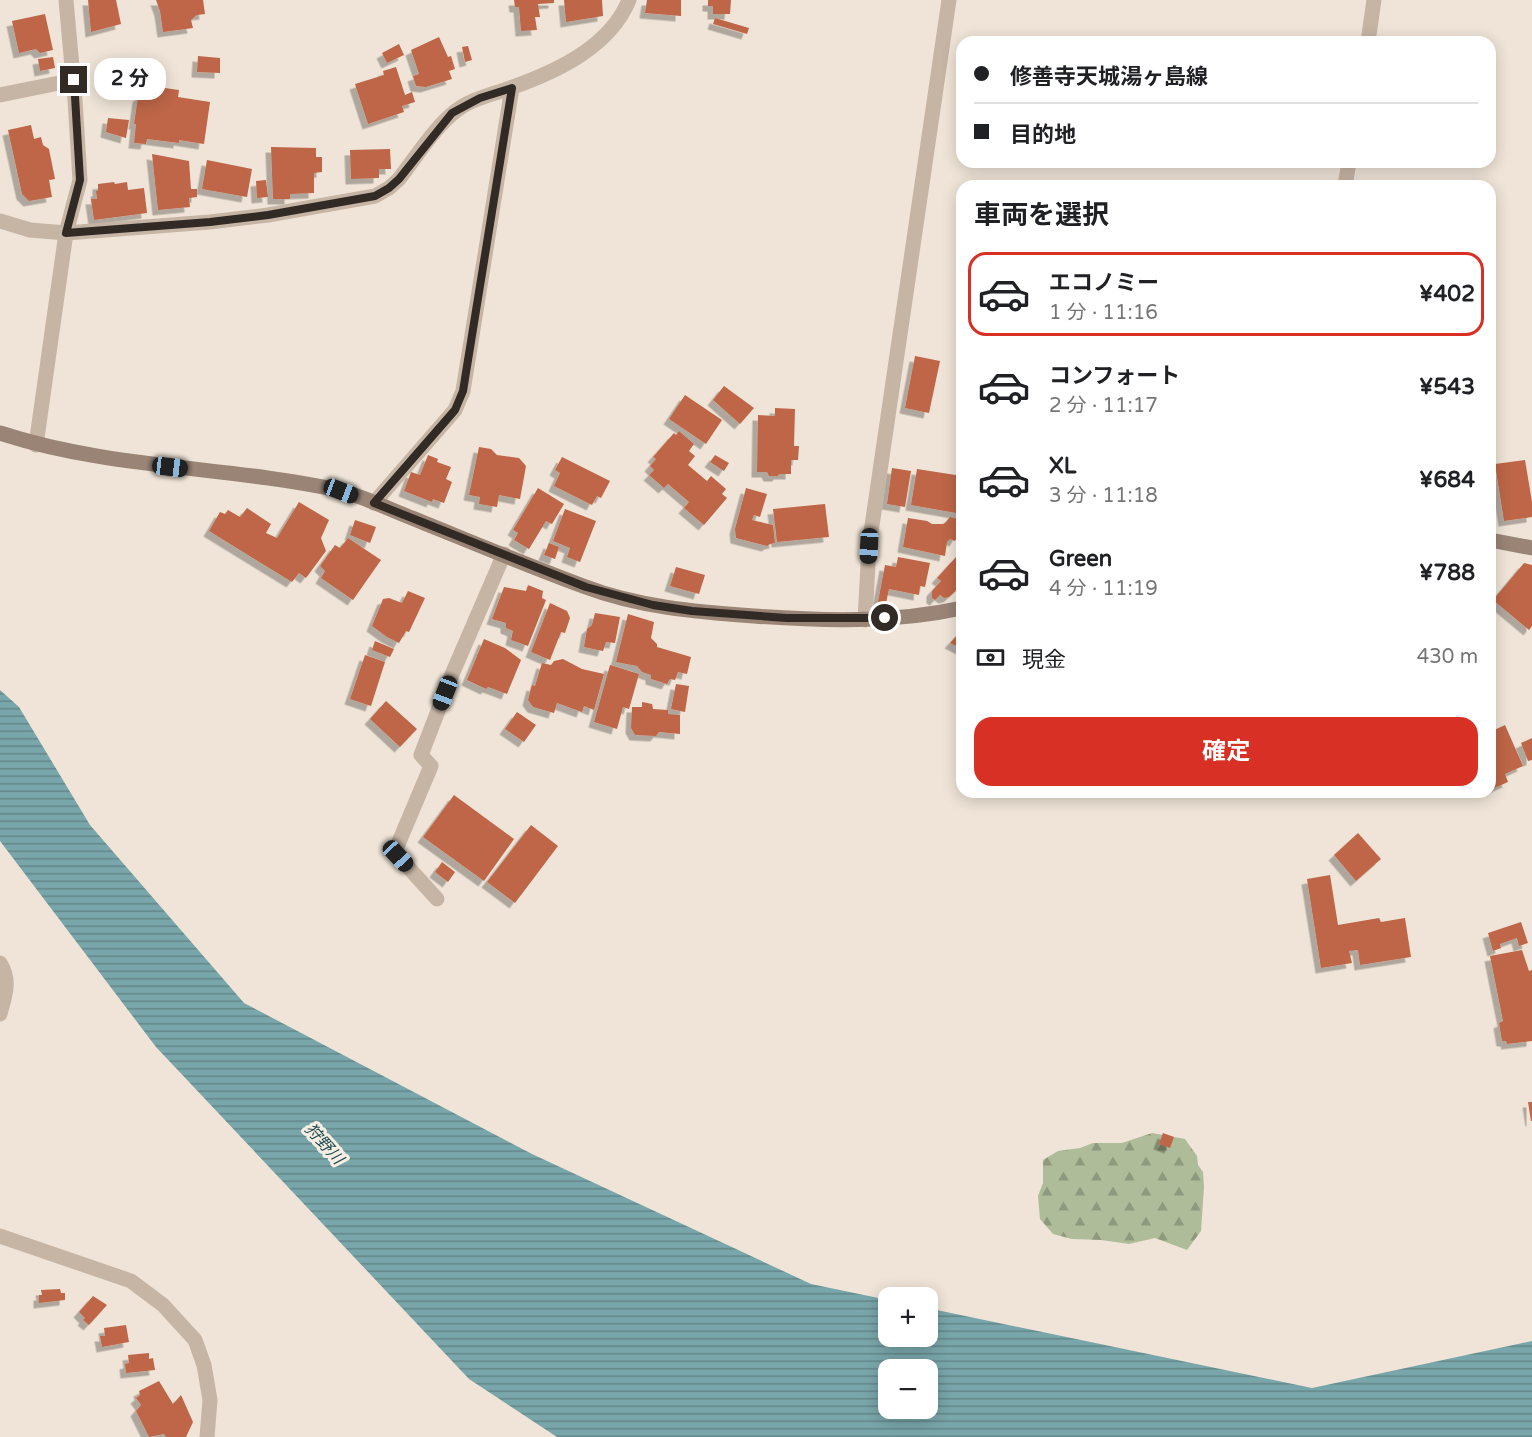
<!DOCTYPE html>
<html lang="ja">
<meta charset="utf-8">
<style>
:root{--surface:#fff;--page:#f6f6f6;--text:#202124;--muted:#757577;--line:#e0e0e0;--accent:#d93025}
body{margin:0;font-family:"Varela Round","Noto Sans JP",sans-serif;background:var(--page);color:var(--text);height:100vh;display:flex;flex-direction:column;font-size:22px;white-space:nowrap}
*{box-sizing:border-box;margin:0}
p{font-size:20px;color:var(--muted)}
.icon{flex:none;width:33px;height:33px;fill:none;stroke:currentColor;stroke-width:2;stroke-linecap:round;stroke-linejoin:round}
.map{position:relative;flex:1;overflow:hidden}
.drawer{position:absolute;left:956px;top:180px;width:540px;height:618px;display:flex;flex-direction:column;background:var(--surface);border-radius:18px;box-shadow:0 3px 15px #0003}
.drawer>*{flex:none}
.guide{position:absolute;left:956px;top:36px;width:540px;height:132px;border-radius:18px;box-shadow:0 3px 15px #0003;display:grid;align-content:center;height:132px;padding:0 18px;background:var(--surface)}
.fabs{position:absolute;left:878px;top:1287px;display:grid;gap:12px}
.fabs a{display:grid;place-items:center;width:60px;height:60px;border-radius:12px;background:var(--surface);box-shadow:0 3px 15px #0003;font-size:30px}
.end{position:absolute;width:27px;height:27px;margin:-14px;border:8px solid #322a25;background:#fff;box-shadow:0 0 0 3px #fff}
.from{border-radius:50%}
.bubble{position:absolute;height:42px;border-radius:18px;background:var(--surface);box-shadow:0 3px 15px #0003;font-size:20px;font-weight:700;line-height:42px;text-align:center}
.car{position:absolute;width:18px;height:36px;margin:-18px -9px;border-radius:8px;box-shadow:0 0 4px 2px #0007;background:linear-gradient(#222 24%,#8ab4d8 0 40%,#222 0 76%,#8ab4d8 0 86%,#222 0)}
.guide b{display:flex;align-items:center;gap:21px;height:57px;font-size:22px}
.guide b+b{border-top:2px solid var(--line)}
.guide i{width:15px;height:15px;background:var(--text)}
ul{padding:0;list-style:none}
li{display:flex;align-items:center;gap:18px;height:84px;margin:0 12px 9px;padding:0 6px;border:3px solid transparent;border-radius:18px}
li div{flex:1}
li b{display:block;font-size:22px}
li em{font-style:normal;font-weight:700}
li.current{border-color:var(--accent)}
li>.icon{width:54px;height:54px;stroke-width:1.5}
h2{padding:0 18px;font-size:27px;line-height:72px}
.pay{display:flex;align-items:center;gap:15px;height:66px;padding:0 18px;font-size:22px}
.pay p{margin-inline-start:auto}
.action{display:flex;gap:12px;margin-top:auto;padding:12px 18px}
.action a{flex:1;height:69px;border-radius:18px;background:var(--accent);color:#fff;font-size:24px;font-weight:700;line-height:69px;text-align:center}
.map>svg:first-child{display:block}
.forest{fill:url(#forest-firs)}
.water{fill:url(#water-rules);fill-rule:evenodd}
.building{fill:#be6646;filter:url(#shadow)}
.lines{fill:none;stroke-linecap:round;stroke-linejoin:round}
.street{stroke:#c6b5a5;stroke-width:15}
.secondary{stroke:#998476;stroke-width:15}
.route{stroke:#322a25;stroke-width:8}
.labels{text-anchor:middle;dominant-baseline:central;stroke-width:6;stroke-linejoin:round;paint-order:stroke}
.water-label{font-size:16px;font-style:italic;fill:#1e4b50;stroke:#f7eee3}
</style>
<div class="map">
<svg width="1532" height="1437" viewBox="0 0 1532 1437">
<defs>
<pattern id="forest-firs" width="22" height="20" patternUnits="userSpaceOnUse" patternTransform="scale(1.5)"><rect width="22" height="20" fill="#afbc99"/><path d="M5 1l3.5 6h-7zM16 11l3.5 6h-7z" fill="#8f997d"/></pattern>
<pattern id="water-rules" width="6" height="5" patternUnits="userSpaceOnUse" patternTransform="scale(1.5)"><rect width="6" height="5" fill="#79a6aa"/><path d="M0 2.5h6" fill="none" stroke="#64878a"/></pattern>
<filter id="shadow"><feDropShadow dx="-5.5" dy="5.5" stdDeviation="0" flood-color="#0004"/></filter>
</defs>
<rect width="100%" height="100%" fill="#efe4d7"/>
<!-- forest -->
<path class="forest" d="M1152,1133L1185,1139L1197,1156L1198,1165L1203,1172L1204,1187L1201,1231L1187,1250L1155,1238L1129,1244L1101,1240L1072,1239L1053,1234L1040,1219L1038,1196L1043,1183V1160L1058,1151L1080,1148L1093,1143H1122Z"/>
<!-- water -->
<path class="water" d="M0,690L19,707L90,825L244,1003L532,1154L811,1284L888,1300V1336H927V1308L1312,1388L1532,1341V1437H557L469,1379L156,1047L0,841ZM888,1370H927V1408H888Z"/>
<!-- building -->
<g class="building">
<path d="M88,0H116L121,24L91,32Z"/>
<path d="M156,0H203L205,14L197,15L191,20L193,28L163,32L160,11Z"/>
<path d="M514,0H554V3L538,4L540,17H535L537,30L521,31L519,7H515Z"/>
<path d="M564,0H602L603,16L566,22Z"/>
<path d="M647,0H681V16L645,13Z"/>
<path d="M708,0H731L730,14H713V6H708Z"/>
<path d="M45,14L53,50L40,53L36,49L19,53L12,21Z"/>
<path d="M715,18L749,28L747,34L713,24Z"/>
<path d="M439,37L448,57L451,56L455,69L449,71L452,79L426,87L416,86L413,76L419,74L411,50Z"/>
<path d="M399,44L404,55L387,63L382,53Z"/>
<path d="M468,46L472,60L465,62L462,47Z"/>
<path d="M198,56L220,58V73L197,72Z"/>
<path d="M53,57L55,68L40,71L38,59Z"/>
<path d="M396,67L405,95L412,92L415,102L402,106L404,112L368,124L355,84L384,75L383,71Z"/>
<path d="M151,86L179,90L178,97L210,102L204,144L179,140V143L147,139L146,144L134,143L136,124H134L138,97Z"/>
<path d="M108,118L129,120L126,138L106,132Z"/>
<path d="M31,125L34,139L41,137L43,145L49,149L55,179L49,180L52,197L29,201L22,194L8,130Z"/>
<path d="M271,147L316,148V157H322V172L314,173V193L290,194V199H273Z"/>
<path d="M390,149L391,169H379V178L351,179L350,150Z"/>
<path d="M152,154L189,161L191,189H197V197L189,198L190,207L158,210Z"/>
<path d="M207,160L252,169L247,197L202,189Z"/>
<path d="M266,180L268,197L257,198L256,181Z"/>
<path d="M114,182L115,184L127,182L128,190L144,188L147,213L94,220L91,199H97L96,191H98V184Z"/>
<path d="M915,356L940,361L929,413L905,408Z"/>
<path d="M724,386L754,408L740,424L713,400Z"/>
<path d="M685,395L722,420L706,444L669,419Z"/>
<path d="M775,408L795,409L794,446H799L798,460H791V474H779L778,476H769L767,472H757L758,415L775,416Z"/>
<path d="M679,431L694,444L689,451L695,456L688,465L707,481L711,476L726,489L722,494L727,498L704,525L684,508L689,502L668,484L664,488L649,475L654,470L650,466L656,459L653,457L674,433L676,435Z"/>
<path d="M479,447L491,449L497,455L519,458L526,466L520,499L499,495L497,507L479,504L480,497L469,495Z"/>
<path d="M428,455L438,459L437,462L451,467L446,479L452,482L444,503L433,499L432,502L404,491L411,472L420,475Z"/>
<path d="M715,455L729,463L724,471L710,462Z"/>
<path d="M562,457L610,481L601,498L597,496L592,505L554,486L560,473L555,470Z"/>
<path d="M1525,460L1532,502V517L1504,521L1495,464Z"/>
<path d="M892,468L911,471L905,507L887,504Z"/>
<path d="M917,469L962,476V514L911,505Z"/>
<path d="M538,488L564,504L552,524L546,521L529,549L514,540L518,533L513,530Z"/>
<path d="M746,488L767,494L760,517L754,515L752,520L773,525L775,543L770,544L767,546L736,538L735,529Z"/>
<path d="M299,502L329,520L321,538L326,551L306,578L299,573L292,582L209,531L220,512L225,514L228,510L240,517L247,508L271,524L266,533L277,538Z"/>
<path d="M825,504L829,537L777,542L773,509Z"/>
<path d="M565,509L596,521L580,562L567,557L570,548L553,541Z"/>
<path d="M950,517L962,520V529L955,541L950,539L947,542L945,556L903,547L908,518L927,521L932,524H944Z"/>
<path d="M355,520L376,527L370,543L350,535Z"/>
<path d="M348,538L381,560L353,600L321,578L325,571L320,566L335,545L340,548Z"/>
<path d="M549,543L559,547L555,559L544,555Z"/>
<path d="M898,557L930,563L925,587L920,586L919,595L889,589L886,603L878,602L885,565L896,567Z"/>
<path d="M956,557L962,562V585L949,597L944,598L940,595L935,600L932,598V591L941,581L937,578Z"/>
<path d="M1524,563L1532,565V626L1529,630L1493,600Z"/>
<path d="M676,567L705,575L699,594L670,586Z"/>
<path d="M528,585L543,591L542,598L546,600L528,646L511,640L513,631L506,628V623L492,619L504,587L526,591Z"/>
<path d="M408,591L425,598L409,632L406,631L399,643L387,637L372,626L383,599L389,598L402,603Z"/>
<path d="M550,603L567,611L570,618L565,633L561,632L550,660L531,652Z"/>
<path d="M595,613L620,617L615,643L606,642L603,651L584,647L587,629L592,625Z"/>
<path d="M628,614L654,622L651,638L657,644V647L691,657L687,674L678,672L675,680L670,679L667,684L651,679V675L642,672L637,666L616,662Z"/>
<path d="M962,630V649L950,643Z"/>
<path d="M484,639L505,648L521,660L507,694L488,687L486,689L467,680Z"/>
<path d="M375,641L394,649L390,657L372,650Z"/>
<path d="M365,655L385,662L371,706L350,699Z"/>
<path d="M563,659L582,669L604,674L594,710L584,706L582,712L557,703L554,713L533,707L528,700L532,685L535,686L542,663L551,665L554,661Z"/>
<path d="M610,665L639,674L629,709L623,707L617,729L594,722Z"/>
<path d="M676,684L689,686L685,712L671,709Z"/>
<path d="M386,701L417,729L400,747L370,719Z"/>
<path d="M642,702L652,704L653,709L668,710V714L680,715V734L659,732L656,736L635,735L631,728L632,707H642Z"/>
<path d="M517,712L536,725L524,742L505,729Z"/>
<path d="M1505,725L1523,766L1505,774L1508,782L1490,790V732Z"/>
<path d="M1532,738V760L1528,761L1521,743Z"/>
<path d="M454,795L514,839L484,881L423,837Z"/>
<path d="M531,825L558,846L515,903L487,882Z"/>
<path d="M1358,833L1381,859L1356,881L1334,855Z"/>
<path d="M442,862L455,872L448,882L435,872Z"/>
<path d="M1330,875L1338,925L1379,918L1381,922L1405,918L1411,957L1360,965L1358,950L1349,951L1352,963L1321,968L1307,879Z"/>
<path d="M1521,922L1528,943L1519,946L1517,938L1500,944L1501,948L1493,951L1488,933Z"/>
<path d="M1522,950L1529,971L1532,970V1041L1507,1044L1506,1041H1502L1499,1023L1503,1021L1490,956Z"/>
<path d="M1528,1102H1532V1121H1531Z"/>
<path d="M1163,1133L1174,1137L1170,1148L1159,1144Z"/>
<path d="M60,1289L61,1293H65V1300L39,1303V1295H42L41,1290Z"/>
<path d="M93,1296L107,1305L89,1325L83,1320L85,1318L79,1312Z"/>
<path d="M126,1325L129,1342L102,1347L100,1336H105L104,1328Z"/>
<path d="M149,1353V1359L153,1358L155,1370L126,1373L125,1364L129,1363L128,1355Z"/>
<path d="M159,1381L173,1404L181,1395L193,1422L186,1437H166L164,1434L149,1437L136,1411L141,1405L136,1398L140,1395L139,1391Z"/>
</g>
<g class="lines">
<!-- street -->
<g class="street">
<path d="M1368,42L1374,0"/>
<path d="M0,95L74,80"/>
<path d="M1345,186L1349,162"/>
<path d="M0,221L30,230L66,233L210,222L268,215L375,196L389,188L399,179C417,156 439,120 463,106C478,97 494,94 510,88C556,72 610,47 629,0"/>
<path d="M36,445L66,233L80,180L75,100L66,0"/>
<path d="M374,503L455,410L463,391L512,88"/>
<path d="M865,620L869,546L949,0"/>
<path d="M437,899L398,856L396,849L431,766L421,755L453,672L504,554"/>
<path d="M0,963C11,981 5,995 0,1014"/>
<path d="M0,1236L131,1281L163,1305L195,1340L204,1365L210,1400L207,1437"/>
</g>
<!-- secondary -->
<g class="secondary">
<path d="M0,433C110,469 226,466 338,490C363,496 388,509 412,518C469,541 526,565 583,586C638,607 696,612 754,616C823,621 894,623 962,608"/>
<path d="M1490,540L1532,548"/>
</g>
</g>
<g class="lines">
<!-- route -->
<path class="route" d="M74,80L80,180L66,233L210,222L268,215L375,196L389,188L399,179L452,113L480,98L512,88L463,391L455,410L374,503L586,587L653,605L692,611L787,618H885"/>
</g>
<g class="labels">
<!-- water labels -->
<g class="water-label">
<text transform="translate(324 1144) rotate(48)">狩野川</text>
</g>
</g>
</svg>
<div class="fabs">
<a>+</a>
<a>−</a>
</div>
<i class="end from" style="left:885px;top:618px"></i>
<i class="end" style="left:74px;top:80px"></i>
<div class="bubble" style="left:94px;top:58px;width:72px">2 分</div>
<i class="car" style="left:170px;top:467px;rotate:97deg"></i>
<i class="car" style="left:341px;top:491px;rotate:111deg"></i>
<i class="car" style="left:869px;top:546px;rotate:183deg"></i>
<i class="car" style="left:445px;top:693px;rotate:201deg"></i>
<i class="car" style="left:398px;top:856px;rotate:137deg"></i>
<div class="guide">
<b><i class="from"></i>修善寺天城湯ヶ島線</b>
<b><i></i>目的地</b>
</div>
<section class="drawer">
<h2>車両を選択</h2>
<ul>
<li class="current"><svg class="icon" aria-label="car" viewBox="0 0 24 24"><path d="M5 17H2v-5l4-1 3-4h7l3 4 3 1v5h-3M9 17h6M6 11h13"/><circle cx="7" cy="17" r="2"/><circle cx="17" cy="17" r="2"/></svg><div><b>エコノミー</b><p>1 分 · 11:16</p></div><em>¥402</em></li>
<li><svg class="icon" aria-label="car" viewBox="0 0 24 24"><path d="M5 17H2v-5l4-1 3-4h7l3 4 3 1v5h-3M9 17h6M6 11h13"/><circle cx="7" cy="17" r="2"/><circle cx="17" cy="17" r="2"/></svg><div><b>コンフォート</b><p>2 分 · 11:17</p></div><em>¥543</em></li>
<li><svg class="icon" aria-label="car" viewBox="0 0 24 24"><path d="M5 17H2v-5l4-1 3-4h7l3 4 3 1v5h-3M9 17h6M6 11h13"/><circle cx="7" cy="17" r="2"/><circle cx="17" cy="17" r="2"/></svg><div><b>XL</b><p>3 分 · 11:18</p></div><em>¥684</em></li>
<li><svg class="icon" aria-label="car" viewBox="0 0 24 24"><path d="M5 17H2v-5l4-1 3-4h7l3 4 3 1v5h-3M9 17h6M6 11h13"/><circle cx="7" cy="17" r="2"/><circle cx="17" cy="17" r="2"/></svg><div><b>Green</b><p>4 分 · 11:19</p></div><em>¥788</em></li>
</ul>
<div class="pay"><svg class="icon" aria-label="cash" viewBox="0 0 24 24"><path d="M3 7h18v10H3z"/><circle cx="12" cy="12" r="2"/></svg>現金<p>430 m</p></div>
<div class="action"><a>確定</a></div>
</section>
</div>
